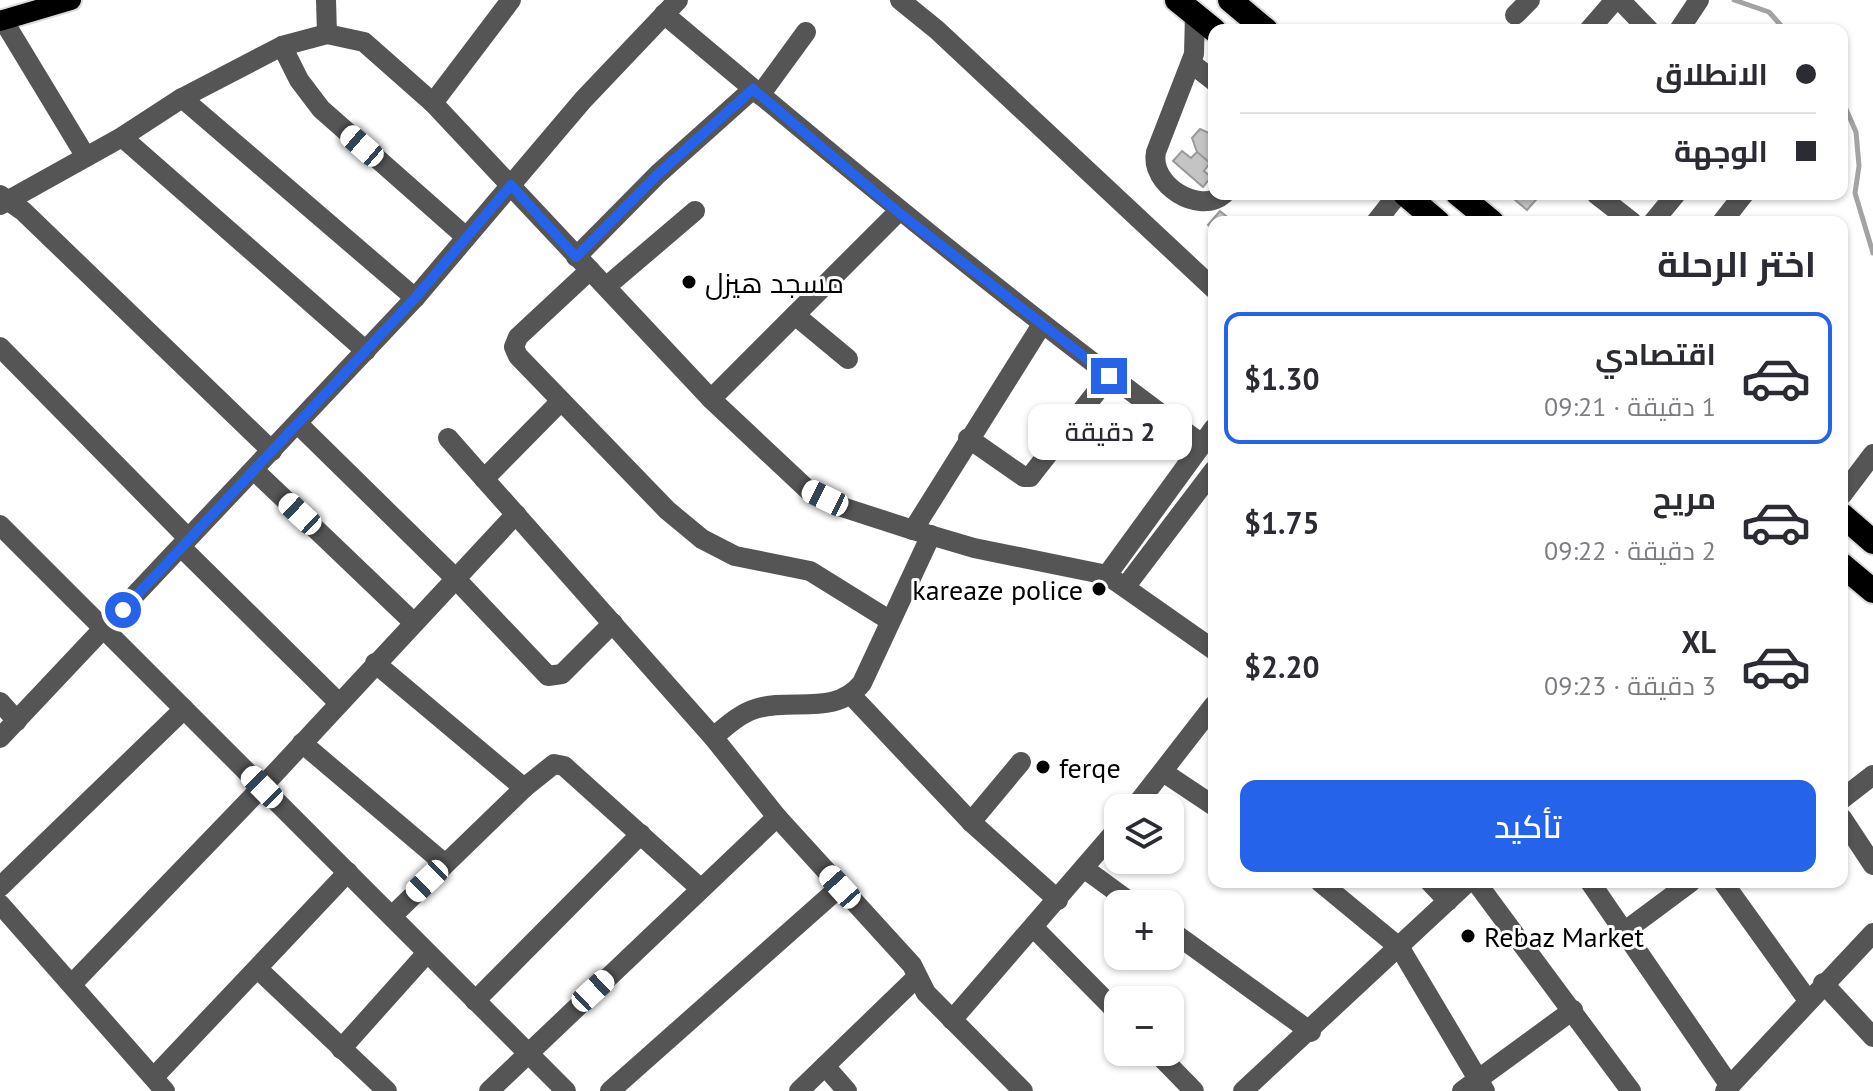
<!DOCTYPE html>
<html lang="ar">
<meta charset="utf-8">
<style>
:root{--surface:#fff;--page:#f2f2f3;--text:#2b2b33;--muted:#7c7c81;--line:#e1e1e2;--accent:#2563eb}
body{margin:0;font-family:"PT Sans",Cairo,sans-serif;background:var(--page);color:var(--text);direction:rtl;height:100vh;display:flex;flex-direction:column;font-size:30px;white-space:nowrap}
*{box-sizing:border-box;margin:0}
p{font-size:26px;color:var(--muted)}
.icon{flex:none;width:44px;height:44px;fill:none;stroke:currentColor;stroke-width:2;stroke-linecap:round;stroke-linejoin:round}
.map{position:relative;flex:1;overflow:hidden;direction:ltr}
.details{position:absolute;left:1208px;top:216px;width:640px;height:672px;display:flex;flex-direction:column;background:var(--surface);border-radius:16px;box-shadow:0 2px 6px #0004;direction:rtl}
.details>*{flex:none}
.hud{position:absolute;left:1208px;top:24px;width:640px;height:176px;border-radius:16px;box-shadow:0 2px 6px #0004;direction:rtl;display:grid;align-content:center;height:176px;padding:0 32px;background:var(--surface)}
.controls{position:absolute;left:1104px;top:794px;display:grid;gap:16px}
.controls a{display:grid;place-items:center;width:80px;height:80px;border-radius:16px;background:var(--surface);box-shadow:0 2px 6px #0004;font-size:40px}
.end{position:absolute;width:36px;height:36px;margin:-18px;border:10px solid #2563eb;background:#fff;box-shadow:0 0 0 4px #fff}
.from{border-radius:50%}
.bubble{position:absolute;height:56px;border-radius:16px;background:var(--surface);box-shadow:0 2px 6px #0004;font-size:26px;font-weight:600;line-height:56px;text-align:center;direction:rtl}
.car{position:absolute;width:24px;height:48px;margin:-24px -12px;border-radius:10px;box-shadow:0 0 6px 2px #0007;background:linear-gradient(#fff 24%,#345 0 40%,#fff 0 76%,#345 0 86%,#fff 0)}
.hud b{display:flex;align-items:center;gap:28px;height:76px;font-size:30px}
.hud b+b{border-top:2px solid var(--line)}
.hud i{width:20px;height:20px;background:var(--text)}
ul{padding:0;list-style:none}
li{display:flex;align-items:center;gap:24px;height:132px;margin:0 16px 12px;padding:0 16px;border:4px solid transparent;border-radius:16px}
li div{flex:1}
li b{display:block;font-size:30px}
li em{font-style:normal;font-weight:600}
li.on{border-color:var(--accent)}
li>.icon{width:72px;height:72px;stroke-width:1.5}
h2{padding:0 32px;font-size:36px;line-height:96px}
.primary-button{display:flex;gap:16px;margin-top:auto;padding:16px 32px}
.primary-button a{flex:1;height:92px;border-radius:16px;background:var(--accent);color:#fff;font-size:32px;font-weight:600;line-height:92px;text-align:center}
.map>svg:first-child{display:block}
.lines{fill:none;stroke-linecap:round;stroke-linejoin:round}
.stream{stroke:#a3a3a3;stroke-width:5}
.building{fill:#c4c4c4;stroke:#999;stroke-width:2}
.major-casing{stroke:#dbdbdb;stroke-width:24}
.highway-casing{stroke:#dbdbdb;stroke-width:28}
.minor{stroke:#555;stroke-width:20}
.major{stroke:#000;stroke-width:20}
.highway{stroke:#000;stroke-width:24}
.route{stroke:#2563eb;stroke-width:10}
.poi-dot{fill:#000;stroke:#fff;stroke-width:3}
.labels{text-anchor:middle;dominant-baseline:central;stroke-width:6;stroke-linejoin:round;paint-order:stroke}
.poi-label{font-size:28px;fill:#000;stroke:#fff;text-anchor:start}
</style>
<div class="map">
<svg width="1873" height="1091" viewBox="0 0 1873 1091">
<rect width="100%" height="100%" fill="#fff"/>
<g class="lines">
<!-- stream -->
<g class="stream">
<path d="M1734,0L1769,12L1785,30"/>
<path d="M1842,100L1856,132L1859,166L1855,193L1873,253"/>
</g>
</g>
<!-- building -->
<g class="building">
<path d="M1200,129L1211,134L1214,131V167L1197,152L1192,138Z"/>
<path d="M1182,151L1191,158L1197,152L1210,163L1204,171L1211,177L1203,187L1173,161Z"/>
<path d="M1508,194H1541L1527,210Z"/>
<path d="M1220,211L1232,221L1214,222V230L1208,225Z"/>
</g>
<g class="lines">
<!-- major casing -->
<g class="major-casing">
<path id="major" d="M0,21L71,0"/>
</g>
<!-- highway casing -->
<g class="highway-casing">
<g id="highway">
<path d="M1177,0L1214,30"/>
<path d="M1230,0L1266,30"/>
<path d="M1405,194L1438,222"/>
<path d="M1458,194L1492,222"/>
<path d="M1842,515L1873,542"/>
<path d="M1842,565L1873,591"/>
</g>
</g>
<!-- minor -->
<g class="minor">
<path d="M326,0L327,34"/>
<path d="M900,0L937,30L1214,289"/>
<path d="M1620,0L1649,30"/>
<path d="M664,14C840,162 1016,308 1202,444"/>
<path d="M1195,14L1194,54L1156,152C1149,184 1199,216 1224,194"/>
<path d="M1515,15L1530,0"/>
<path d="M3,20L86,157"/>
<path d="M1589,30L1615,0"/>
<path d="M1679,30L1699,0"/>
<path d="M282,46L299,80L321,109L466,237"/>
<path d="M1191,63L1214,81"/>
<path d="M760,95L806,32"/>
<path d="M182,98L415,298"/>
<path d="M433,103L511,0"/>
<path d="M122,137L366,351"/>
<path d="M1596,194L1632,222"/>
<path d="M0,195L23,211L272,451"/>
<path d="M0,205L122,137L182,98L282,46L327,34L364,42L433,103L711,399L808,490L842,507L913,530L974,548L1107,575L1214,650"/>
<path d="M1376,222L1398,194"/>
<path d="M1653,222L1676,194"/>
<path d="M1722,222L1744,194"/>
<path d="M576,257L658,174L753,89"/>
<path d="M590,270L518,337L514,347L518,356L667,510L702,539L735,556L810,571L889,620"/>
<path d="M607,286L695,211"/>
<path d="M795,315L848,359"/>
<path d="M0,347L188,538"/>
<path d="M711,399L898,212"/>
<path d="M298,424L454,577L548,676L562,674L613,623"/>
<path d="M448,438L713,737L777,817L912,965L926,993L1023,1091"/>
<path d="M968,438L1024,477H1030L1109,376"/>
<path d="M255,471L413,622"/>
<path d="M484,479L561,401"/>
<path d="M1842,495L1873,454"/>
<path d="M0,525L566,1091"/>
<path d="M913,530L1041,326"/>
<path d="M181,547L339,703"/>
<path d="M1107,575L1214,428"/>
<path d="M1126,586L1214,470"/>
<path d="M375,663L524,788"/>
<path d="M852,696L971,822L1058,900"/>
<path d="M0,702L17,721"/>
<path d="M713,737C726,727 739,714 755,709C791,697 835,717 862,683L931,535"/>
<path d="M0,738L415,298L583,100L678,0"/>
<path d="M302,743L445,864"/>
<path d="M1163,772L1214,806"/>
<path d="M1842,799L1873,775"/>
<path d="M1134,808L1214,705"/>
<path d="M1842,818L1873,865"/>
<path d="M971,822L1021,762"/>
<path d="M1085,869L1133,904"/>
<path d="M1320,882L1400,948L1485,1091"/>
<path d="M1430,882L1448,901"/>
<path d="M1476,882L1631,1091"/>
<path d="M1590,882L1730,1086"/>
<path d="M1723,882L1807,999"/>
<path d="M0,887L184,709"/>
<path d="M0,904L165,1091"/>
<path d="M392,916L524,788L554,764L564,766L701,889"/>
<path d="M1034,928L1118,1013"/>
<path d="M1170,930L1311,1032"/>
<path d="M1625,931L1691,882"/>
<path d="M259,970L387,1091"/>
<path d="M1823,983L1873,1037"/>
<path d="M72,984L262,787L516,514"/>
<path d="M475,1001L641,834"/>
<path d="M952,1020L1118,828"/>
<path d="M341,1049L426,954"/>
<path d="M1156,1052L1194,1091"/>
<path d="M825,1066L847,1091"/>
<path d="M154,1077L348,872"/>
<path d="M489,1091L777,817"/>
<path d="M610,1091L840,887"/>
<path d="M799,1091L917,977"/>
<path d="M1243,1091L1468,882"/>
<path d="M1462,1091L1573,1010"/>
<path d="M1725,1091L1873,933"/>
</g>
<!-- major -->
<use href="#major" class="major"/>
<!-- highway -->
<use href="#highway" class="highway"/>
</g>
<g class="lines">
<!-- route -->
<path class="route" d="M123,610L415,298L511,185L576,257L658,174L753,89L898,212L1109,376"/>
</g>
<!-- markers -->
<g class="poi-dot">
<circle cx="689" cy="282" r="8"/>
<circle cx="1099" cy="589" r="8"/>
<circle cx="1043" cy="767" r="8"/>
<circle cx="1468" cy="936" r="8"/>
</g>
<g class="labels">
<!-- poi labels -->
<g class="poi-label">
<text x="705" y="282">مسجد هيزل</text>
<text x="1083" y="589" text-anchor="end">kareaze police</text>
<text x="1059" y="767">ferqe</text>
<text x="1484" y="936">Rebaz Market</text>
</g>
</g>
</svg>
<div class="controls">
<a><svg class="icon" aria-label="layers" viewBox="0 0 24 24"><path d="M12 4l9 5-9 5-9-5zM3 14l9 5 9-5"/></svg></a>
<a>+</a>
<a>−</a>
</div>
<i class="end from" style="left:123px;top:610px"></i>
<i class="end" style="left:1109px;top:376px"></i>
<div class="bubble" style="left:1028px;top:404px;width:164px">2 دقيقة</div>
<i class="car" style="left:362px;top:146px;rotate:311deg"></i>
<i class="car" style="left:825px;top:498px;rotate:296deg"></i>
<i class="car" style="left:300px;top:514px;rotate:313deg"></i>
<i class="car" style="left:262px;top:787px;rotate:315deg"></i>
<i class="car" style="left:427px;top:881px;rotate:226deg"></i>
<i class="car" style="left:840px;top:887px;rotate:318deg"></i>
<i class="car" style="left:593px;top:991px;rotate:47deg"></i>
<div class="hud">
<b><i class="from"></i>الانطلاق</b>
<b><i></i>الوجهة</b>
</div>
<section class="details">
<h2>اختر الرحلة</h2>
<ul>
<li class="on"><svg class="icon" aria-label="car" viewBox="0 0 24 24"><path d="M5 17H2v-5l4-1 3-4h7l3 4 3 1v5h-3M9 17h6M6 11h13"/><circle cx="7" cy="17" r="2"/><circle cx="17" cy="17" r="2"/></svg><div><b>اقتصادي</b><p>1 دقيقة · 09:21</p></div><em>$1.30</em></li>
<li><svg class="icon" aria-label="car" viewBox="0 0 24 24"><path d="M5 17H2v-5l4-1 3-4h7l3 4 3 1v5h-3M9 17h6M6 11h13"/><circle cx="7" cy="17" r="2"/><circle cx="17" cy="17" r="2"/></svg><div><b>مريح</b><p>2 دقيقة · 09:22</p></div><em>$1.75</em></li>
<li><svg class="icon" aria-label="car" viewBox="0 0 24 24"><path d="M5 17H2v-5l4-1 3-4h7l3 4 3 1v5h-3M9 17h6M6 11h13"/><circle cx="7" cy="17" r="2"/><circle cx="17" cy="17" r="2"/></svg><div><b>XL</b><p>3 دقيقة · 09:23</p></div><em>$2.20</em></li>
</ul>
<div class="primary-button"><a>تأكيد</a></div>
</section>
</div>
